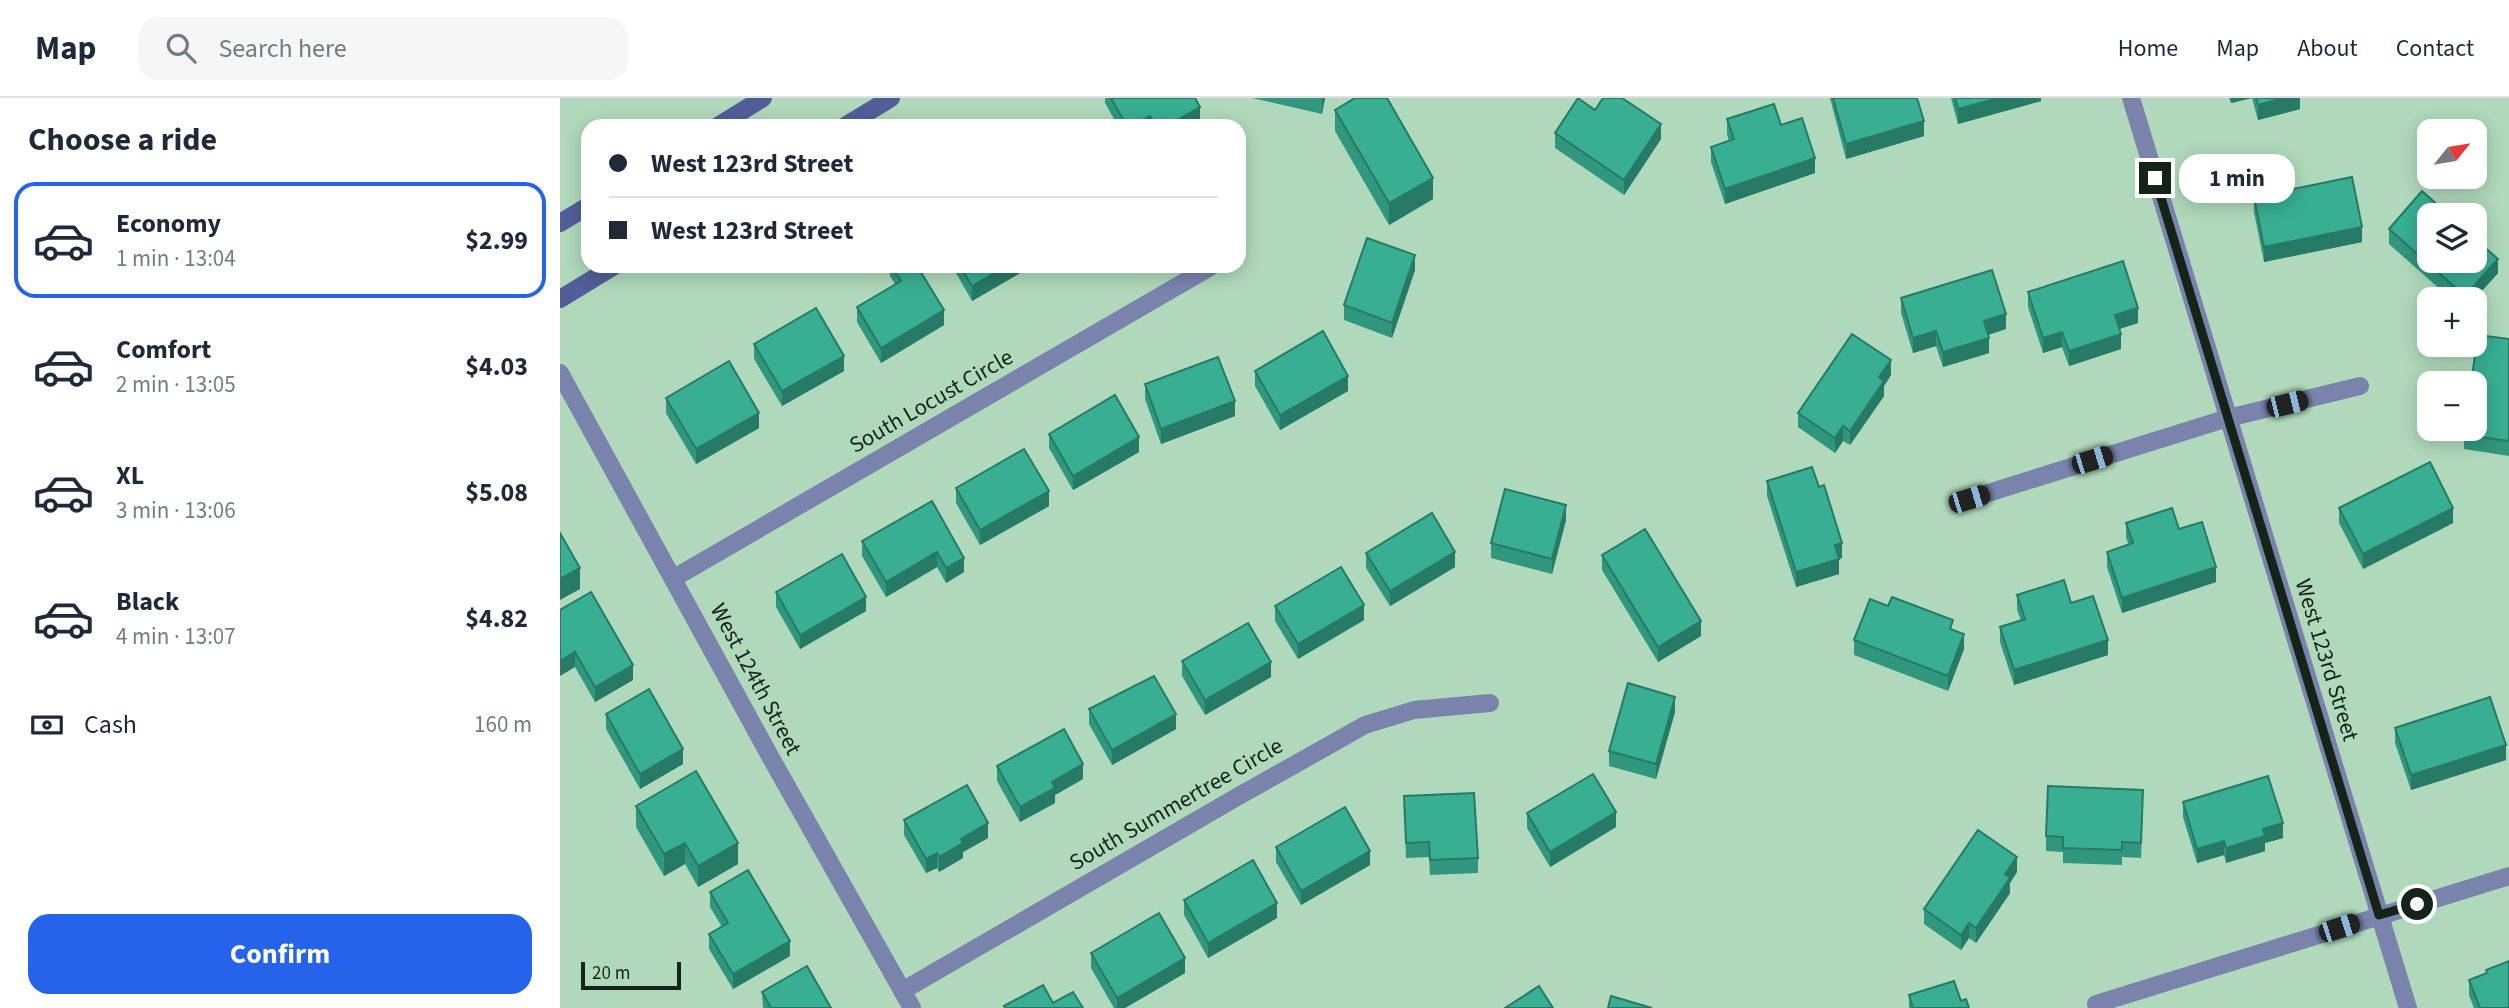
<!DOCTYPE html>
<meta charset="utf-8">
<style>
:root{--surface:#fff;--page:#f6f6f7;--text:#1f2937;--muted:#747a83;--line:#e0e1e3;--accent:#2563eb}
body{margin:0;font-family:"Source Sans 3",sans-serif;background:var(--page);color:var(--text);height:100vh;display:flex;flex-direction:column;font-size:26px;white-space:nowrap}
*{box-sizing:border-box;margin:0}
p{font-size:23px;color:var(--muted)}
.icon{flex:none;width:38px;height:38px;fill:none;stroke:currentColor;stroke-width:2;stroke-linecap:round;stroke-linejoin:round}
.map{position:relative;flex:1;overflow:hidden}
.drawer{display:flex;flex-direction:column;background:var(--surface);width:560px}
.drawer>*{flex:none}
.banner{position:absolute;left:21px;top:21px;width:665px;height:154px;border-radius:21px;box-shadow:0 4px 18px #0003;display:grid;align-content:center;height:154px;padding:0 28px;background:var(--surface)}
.needle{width:46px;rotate:60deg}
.fabs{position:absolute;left:1857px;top:21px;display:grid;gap:14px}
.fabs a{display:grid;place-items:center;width:70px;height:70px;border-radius:14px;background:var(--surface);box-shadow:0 4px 18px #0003;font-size:35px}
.scale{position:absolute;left:21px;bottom:18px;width:100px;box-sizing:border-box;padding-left:7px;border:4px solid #142419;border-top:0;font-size:19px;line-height:24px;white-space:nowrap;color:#142419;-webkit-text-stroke:5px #afd9ba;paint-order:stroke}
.end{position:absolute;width:32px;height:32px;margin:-16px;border:9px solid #142419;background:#fff;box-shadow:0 0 0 4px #fff}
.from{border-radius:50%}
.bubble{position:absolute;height:49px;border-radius:21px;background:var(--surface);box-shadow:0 4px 18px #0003;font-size:23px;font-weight:700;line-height:49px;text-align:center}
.car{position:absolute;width:21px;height:42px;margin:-21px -10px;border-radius:9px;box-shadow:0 0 5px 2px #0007;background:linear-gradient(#222 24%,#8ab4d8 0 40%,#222 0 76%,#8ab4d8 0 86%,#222 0)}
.banner b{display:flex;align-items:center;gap:24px;height:66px;font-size:26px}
.banner b+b{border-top:2px solid var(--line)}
.banner i{width:18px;height:18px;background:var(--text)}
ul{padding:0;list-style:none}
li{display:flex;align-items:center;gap:21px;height:116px;margin:0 14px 10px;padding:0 14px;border:4px solid transparent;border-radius:21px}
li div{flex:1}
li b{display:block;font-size:26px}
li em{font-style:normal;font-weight:700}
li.active{border-color:var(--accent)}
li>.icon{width:63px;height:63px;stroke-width:1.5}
h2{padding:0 28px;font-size:32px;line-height:84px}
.pay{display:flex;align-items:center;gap:18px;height:77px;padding:0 28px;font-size:26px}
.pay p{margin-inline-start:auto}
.button{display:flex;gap:14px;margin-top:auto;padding:14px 28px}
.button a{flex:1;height:80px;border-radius:21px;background:var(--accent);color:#fff;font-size:28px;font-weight:700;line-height:80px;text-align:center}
header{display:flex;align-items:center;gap:42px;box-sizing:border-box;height:98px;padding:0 35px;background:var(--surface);border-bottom:2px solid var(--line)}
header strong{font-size:33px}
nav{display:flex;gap:38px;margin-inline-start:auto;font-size:24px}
.search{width:490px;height:63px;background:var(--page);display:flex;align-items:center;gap:18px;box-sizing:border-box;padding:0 24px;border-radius:21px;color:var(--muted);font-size:26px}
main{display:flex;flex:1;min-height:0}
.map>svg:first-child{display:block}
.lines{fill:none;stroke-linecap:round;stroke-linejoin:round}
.minor{stroke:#7983ac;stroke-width:18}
.tertiary{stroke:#7983ac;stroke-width:18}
.secondary{stroke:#525e99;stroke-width:18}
.wall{fill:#30967e}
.shaded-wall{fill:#277a66}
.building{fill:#38ae92;stroke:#277a66;stroke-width:2}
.route{stroke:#142419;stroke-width:9}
.labels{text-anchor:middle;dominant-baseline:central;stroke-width:7;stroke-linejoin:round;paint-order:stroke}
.street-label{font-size:23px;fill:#142419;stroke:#afd9ba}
</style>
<header>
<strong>Map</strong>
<div class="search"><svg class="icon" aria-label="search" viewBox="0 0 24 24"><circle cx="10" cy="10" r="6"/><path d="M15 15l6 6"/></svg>Search here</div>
<nav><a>Home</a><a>Map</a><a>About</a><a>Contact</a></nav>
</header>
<main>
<section class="drawer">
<h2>Choose a ride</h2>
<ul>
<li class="active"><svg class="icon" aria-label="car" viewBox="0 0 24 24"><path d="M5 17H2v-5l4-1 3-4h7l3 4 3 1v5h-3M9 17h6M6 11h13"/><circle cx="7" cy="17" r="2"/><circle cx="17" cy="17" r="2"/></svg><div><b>Economy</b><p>1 min · 13:04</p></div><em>$2.99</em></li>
<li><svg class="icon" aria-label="car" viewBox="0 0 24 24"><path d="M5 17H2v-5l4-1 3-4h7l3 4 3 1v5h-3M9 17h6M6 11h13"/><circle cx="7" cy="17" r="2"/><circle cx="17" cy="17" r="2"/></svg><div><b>Comfort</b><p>2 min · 13:05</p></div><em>$4.03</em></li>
<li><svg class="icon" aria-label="car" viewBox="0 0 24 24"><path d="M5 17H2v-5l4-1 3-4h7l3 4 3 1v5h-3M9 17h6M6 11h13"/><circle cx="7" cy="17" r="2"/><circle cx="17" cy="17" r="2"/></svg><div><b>XL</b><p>3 min · 13:06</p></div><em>$5.08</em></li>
<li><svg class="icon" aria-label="car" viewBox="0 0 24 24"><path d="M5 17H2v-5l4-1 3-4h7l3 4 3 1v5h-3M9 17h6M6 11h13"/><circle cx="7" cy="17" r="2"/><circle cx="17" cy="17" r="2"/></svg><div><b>Black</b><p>4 min · 13:07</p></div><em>$4.82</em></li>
</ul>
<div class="pay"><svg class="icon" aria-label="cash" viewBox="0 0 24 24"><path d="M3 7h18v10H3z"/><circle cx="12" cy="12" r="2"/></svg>Cash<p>160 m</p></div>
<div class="button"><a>Confirm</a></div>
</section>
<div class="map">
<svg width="1949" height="910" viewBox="0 0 1949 910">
<rect width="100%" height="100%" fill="#afd9ba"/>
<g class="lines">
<!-- minor -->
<g class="minor">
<path d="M0,275L211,660L352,910"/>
<path d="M1409,401L1668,320L1800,288"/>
<path d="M114,480L652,168"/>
<path d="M342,893L677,699L805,627L854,612L930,605"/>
<path d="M1536,906L1949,778"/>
</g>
<!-- tertiary -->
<path class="tertiary" d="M1571,0L1848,910"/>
<!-- secondary -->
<g class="secondary">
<path d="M158,28L203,0"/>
<path d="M285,28L331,0"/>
<path d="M0,125L28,108"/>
<path d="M0,201L54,168"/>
</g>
</g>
<!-- wall -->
<g class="wall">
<path d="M545,0H635L640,24L633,28H558L545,5Z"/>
<path d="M692,0H765L762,16Z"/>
<path d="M1270,0H1357L1364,38L1286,61Z"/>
<path d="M1391,0H1481V3L1398,26Z"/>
<path d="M1669,0H1740V11L1698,22L1692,0L1671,5Z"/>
<path d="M775,12L873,101L829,127L775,33Z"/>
<path d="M1035,12L1101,41L1064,97L995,50V35Z"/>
<path d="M1167,21L1221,27L1255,75L1165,106L1151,64V49L1169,43L1167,36Z"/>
<path d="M1694,99L1802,144L1704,164L1694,114Z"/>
<path d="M1829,131L1938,175L1914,201H1891L1829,146Z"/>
<path d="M330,168H357L384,227L321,265L297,224V209L335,186L330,178Z"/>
<path d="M392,168H472L412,203Z"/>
<path d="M855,172L832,240L784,222V207Z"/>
<path d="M1468,194L1578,225L1560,231L1561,251L1509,268L1502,249L1483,255L1468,209Z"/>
<path d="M1341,200L1446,231L1428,237L1429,255L1383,269L1376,248L1353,255L1341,215Z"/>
<path d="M1949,241V358L1904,351V337Z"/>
<path d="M194,246L284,273L222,308L194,261Z"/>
<path d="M695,273L788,293L720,332L695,288Z"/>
<path d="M1331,277L1324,288V298L1290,347L1283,343L1275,355L1238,329V315Z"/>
<path d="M585,286L675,318L601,346L585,301Z"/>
<path d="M106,300L199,330L136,366L106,315Z"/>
<path d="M489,336L579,354L513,392L489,350Z"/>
<path d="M1207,383L1282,460L1279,461V476L1236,489L1207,398Z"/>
<path d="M396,390L489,408L420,447L396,405Z"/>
<path d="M372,403L404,474L386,485L377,469L326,499L302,458V443Z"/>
<path d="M1779,410L1893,425L1803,471L1779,425Z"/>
<path d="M1006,422L992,476L931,460V445Z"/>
<path d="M1566,425L1619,431L1656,484L1562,515L1547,469V454L1569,447L1566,440Z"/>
<path d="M806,455L895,469L830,508L806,470Z"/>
<path d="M1042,457L1141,538L1098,564L1042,472Z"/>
<path d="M216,494L306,513L240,551L216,509Z"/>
<path d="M1457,497L1511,505L1548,557L1454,587L1440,544V529L1461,522L1457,512Z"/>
<path d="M715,508L804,522L738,561L715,523Z"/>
<path d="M0,512L73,582L35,604L15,569Z"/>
<path d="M1393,532L1404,551L1388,593L1294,557V542Z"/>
<path d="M622,563L711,579L645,617L622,578Z"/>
<path d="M529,611L616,631L552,667L529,626Z"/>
<path d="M1115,614L1096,681L1049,668V653Z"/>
<path d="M46,616L123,666L80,691L46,631Z"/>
<path d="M1835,630L1946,662L1851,692L1835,645Z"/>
<path d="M437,668L523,681L495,697V705L460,724L437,683Z"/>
<path d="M844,698L918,760V775L870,777L869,759L846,760Z"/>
<path d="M1623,704L1723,740L1705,745V753L1666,765L1664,757L1637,765L1623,719Z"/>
<path d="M1583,706L1581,760L1562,759V767L1503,765V754L1486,753V738Z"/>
<path d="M76,708L178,766L138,789L125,766L104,778L76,729Z"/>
<path d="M967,715L1056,729L990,769L967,730Z"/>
<path d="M344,722L428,740L403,754V760L379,774L377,770L366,775L344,737Z"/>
<path d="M716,749L810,767L741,807L716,764Z"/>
<path d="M1457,774L1450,785V795L1416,845L1409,840L1401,852L1364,826V811Z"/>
<path d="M150,794L230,858L173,891L149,851V836L162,829L150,809Z"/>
<path d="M624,802L717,820L648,860L624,817Z"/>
<path d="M531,855L625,875L565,910H554L531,870Z"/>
<path d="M1926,872L1949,910H1914L1909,897V882L1926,876Z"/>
<path d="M202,894L271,910H203Z"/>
<path d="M1349,897L1401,903L1409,910H1349Z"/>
</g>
<!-- shaded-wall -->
<g class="shaded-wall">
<path d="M762,0H765L762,16Z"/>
<path d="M1439,0H1481V3L1398,26V11Z"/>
<path d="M1671,0H1692L1671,5Z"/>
<path d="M1724,0H1740V11L1698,22V7Z"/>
<path d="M640,9V24L633,28H607Z"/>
<path d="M590,18V28H572Z"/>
<path d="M1364,23V38L1286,61V46Z"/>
<path d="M1101,26V41L1064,97V82Z"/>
<path d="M1255,60V75L1165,106V91Z"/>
<path d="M873,80V101L829,127V105Z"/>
<path d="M1802,129V144L1704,164V149Z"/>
<path d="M855,157V172L832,240V225Z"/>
<path d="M1938,161V175L1914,202L1905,201V198Z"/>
<path d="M446,168H472L412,203V188Z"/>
<path d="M1578,210V225L1555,232V217Z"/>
<path d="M384,212V227L321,265V250Z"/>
<path d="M1446,216V231L1424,238V223Z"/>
<path d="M1376,233V248L1353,255V240Z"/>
<path d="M1502,234V249L1483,255V240Z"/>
<path d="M1561,236V251L1509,268V253Z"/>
<path d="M1429,240V255L1383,269V254Z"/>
<path d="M284,258V273L222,308V293Z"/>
<path d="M1331,262V277L1324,288V298L1290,347V333L1319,279Z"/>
<path d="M788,278V293L720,332V317Z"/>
<path d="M675,303V318L601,346V331Z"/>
<path d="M199,315V330L136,366V351Z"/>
<path d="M1283,328V343L1275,355V340Z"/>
<path d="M579,339V354L513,392V378Z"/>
<path d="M489,393V408L420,447V432Z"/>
<path d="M1006,407V422L992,476V461Z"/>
<path d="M1893,410V425L1803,471V456Z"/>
<path d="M1282,445V460L1275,462V447Z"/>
<path d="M377,454V469L326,499V484Z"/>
<path d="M895,454V469L830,508V493Z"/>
<path d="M404,460V474L386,485V470Z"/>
<path d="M1279,461V476L1236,489V474Z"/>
<path d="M1656,469V484L1562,515V500Z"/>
<path d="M20,470V491L0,502V481Z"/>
<path d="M306,499V513L240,551V537Z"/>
<path d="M804,507V522L738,561V546Z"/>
<path d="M1141,523V538L1098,564V549Z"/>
<path d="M1404,536V551L1388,593V578Z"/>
<path d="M1548,542V557L1454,587V572Z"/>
<path d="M15,554V569L0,578V563Z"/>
<path d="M711,564V579L645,617V602Z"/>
<path d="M73,567V582L35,604V589Z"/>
<path d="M1115,599V614L1096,681V666Z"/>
<path d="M616,616V631L552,667V652Z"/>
<path d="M1946,647V662L1851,692V677Z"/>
<path d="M123,651V666L80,691V676Z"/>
<path d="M523,666V681L495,697V705L460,724V709L492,684Z"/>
<path d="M1056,714V729L990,769V754Z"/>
<path d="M428,725V740L403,754V760L379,774V759L401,741Z"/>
<path d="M1723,725V740L1705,745V753L1666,765V750L1703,731Z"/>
<path d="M1664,743V757L1637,765V751Z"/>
<path d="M125,745V766L104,778V756Z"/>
<path d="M178,745V766L138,789V768Z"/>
<path d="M810,753V767L741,807V793Z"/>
<path d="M377,755V770L366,775V761Z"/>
<path d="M1457,759V774L1450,785V795L1416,845V830L1445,776Z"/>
<path d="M717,805V820L648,860V845Z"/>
<path d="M1409,825V840L1401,852V837Z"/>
<path d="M230,843V858L173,891V876Z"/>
<path d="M625,860V875L565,910H557V900Z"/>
</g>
<!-- building -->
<g class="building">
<path d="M551,0H635L640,9L607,28H596L590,18L572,28H567Z"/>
<path d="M795,0H827L873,80L829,105L775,12Z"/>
<path d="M1018,0L1035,12L1043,0H1062L1101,26L1064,82L995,35Z"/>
<path d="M1273,0H1357L1364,23L1286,46Z"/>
<path d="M1395,0H1439L1398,11Z"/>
<path d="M1696,0H1724L1698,7Z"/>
<path d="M1214,6L1221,27L1242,20L1255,60L1165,91L1151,49L1174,41L1167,21Z"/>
<path d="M1792,79L1802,129L1704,149L1694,99Z"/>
<path d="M1862,93L1889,117H1869V163H1914V140L1938,161L1905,198L1829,131Z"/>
<path d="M807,140L855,157L832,225L784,207Z"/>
<path d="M1563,163L1578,210L1555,217L1561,236L1509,253L1502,234L1483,240L1468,194Z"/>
<path d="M332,168H357L384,212L321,250L297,209L341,183Z"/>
<path d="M400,168H446L412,188Z"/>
<path d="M1432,172L1446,216L1424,223L1429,240L1383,254L1376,233L1353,240L1341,200Z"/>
<path d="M256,210L284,258L222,293L194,246Z"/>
<path d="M763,233L788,278L720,317L695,273Z"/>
<path d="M1292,236L1331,262L1319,279L1324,283L1290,333L1283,328L1275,340L1238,315Z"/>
<path d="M1918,237L1949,241V343L1904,337L1905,331H1914V285H1911Z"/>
<path d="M658,259L675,303L601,331L585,286Z"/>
<path d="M169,263L199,315L136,351L106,300Z"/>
<path d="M555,297L579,339L513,378L489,336Z"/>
<path d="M464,351L489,393L420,432L396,390Z"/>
<path d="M1870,364L1893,410L1803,456L1779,410Z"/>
<path d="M1252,369L1259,389L1264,387L1282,445L1275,447L1279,461L1236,474L1207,383Z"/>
<path d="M945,391L1006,407L992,461L931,445Z"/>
<path d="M372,403L404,460L386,470L377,454L326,484L302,443Z"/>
<path d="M1612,410L1619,431L1642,424L1656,469L1562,500L1547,454L1573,445L1566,425Z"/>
<path d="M872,415L895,454L830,493L806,455Z"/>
<path d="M1085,431L1141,523L1098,549L1042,457Z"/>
<path d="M0,435L20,470L0,481Z"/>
<path d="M282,456L306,499L240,537L216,494Z"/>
<path d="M781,469L804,507L738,546L715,508Z"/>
<path d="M1504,482L1511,505L1533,498L1548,542L1454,572L1440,529L1465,521L1457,497Z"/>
<path d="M31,494L73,567L35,589L15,554L0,563V512Z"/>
<path d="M1332,499L1393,522L1390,531L1404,536L1388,578L1294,542L1310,501L1328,508Z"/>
<path d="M688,525L711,564L645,602L622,563Z"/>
<path d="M594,578L616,616L552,652L529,611Z"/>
<path d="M1068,585L1115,599L1096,666L1049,653Z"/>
<path d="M89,591L123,651L80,676L46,616Z"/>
<path d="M1930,599L1946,647L1851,677L1835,630Z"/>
<path d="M504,631L523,666L492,684L495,690L460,709L437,668Z"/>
<path d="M136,673L178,745L138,768L125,745L104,756L76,708Z"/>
<path d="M1033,676L1056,714L990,754L967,715Z"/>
<path d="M1708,678L1723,725L1703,731L1705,738L1666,750L1664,743L1637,751L1623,704Z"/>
<path d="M407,687L428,725L401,741L403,745L379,759L377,755L366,761L344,722Z"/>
<path d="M1488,688L1583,692L1581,745L1562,744V752L1503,750V739L1486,738Z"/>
<path d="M914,695L918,760L870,762L869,744L846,745L844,698Z"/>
<path d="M785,709L810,753L741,793L716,749Z"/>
<path d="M1418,732L1457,759L1445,776L1450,780L1416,830L1409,825L1401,837L1364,811Z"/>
<path d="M693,762L717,805L648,845L624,802Z"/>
<path d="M188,772L230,843L173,876L149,836L168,825L150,794Z"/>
<path d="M599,815L625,860L557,900L531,855Z"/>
<path d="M1949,863V910H1920L1909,882L1927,875L1926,872Z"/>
<path d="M247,868L271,910H211L202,894Z"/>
<path d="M1394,883L1401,903L1406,901L1409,910H1353L1349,897Z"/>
<path d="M483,887L493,905L513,894L523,910H445L444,908Z"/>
<path d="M979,888L993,910H945Z"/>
<path d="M1051,898L1092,910H1048Z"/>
</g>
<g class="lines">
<!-- route -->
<path class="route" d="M1595,80L1819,817L1857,806"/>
</g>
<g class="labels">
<!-- street labels -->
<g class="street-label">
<text transform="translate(371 303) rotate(-30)">South Locust Circle</text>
<text transform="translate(1767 562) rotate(73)">West 123rd Street</text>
<text transform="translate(196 581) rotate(62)">West 124th Street</text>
<text transform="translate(616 706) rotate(-30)">South Summertree Circle</text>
</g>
</g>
</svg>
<div class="fabs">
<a><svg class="needle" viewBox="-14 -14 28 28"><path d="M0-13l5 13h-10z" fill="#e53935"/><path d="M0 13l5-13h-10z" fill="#747a83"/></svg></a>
<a><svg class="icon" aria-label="layers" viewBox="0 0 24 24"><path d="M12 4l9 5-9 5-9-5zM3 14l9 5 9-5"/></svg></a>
<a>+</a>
<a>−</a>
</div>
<div class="scale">20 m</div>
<i class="end from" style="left:1857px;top:806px"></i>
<i class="end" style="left:1595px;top:80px"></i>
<div class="bubble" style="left:1619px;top:56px;width:116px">1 min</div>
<i class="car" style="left:1727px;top:306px;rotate:76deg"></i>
<i class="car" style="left:1532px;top:362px;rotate:73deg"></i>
<i class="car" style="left:1409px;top:401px;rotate:73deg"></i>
<i class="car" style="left:1779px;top:830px;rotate:72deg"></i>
<div class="banner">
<b><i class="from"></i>West 123rd Street</b>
<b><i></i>West 123rd Street</b>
</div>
</div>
</main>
